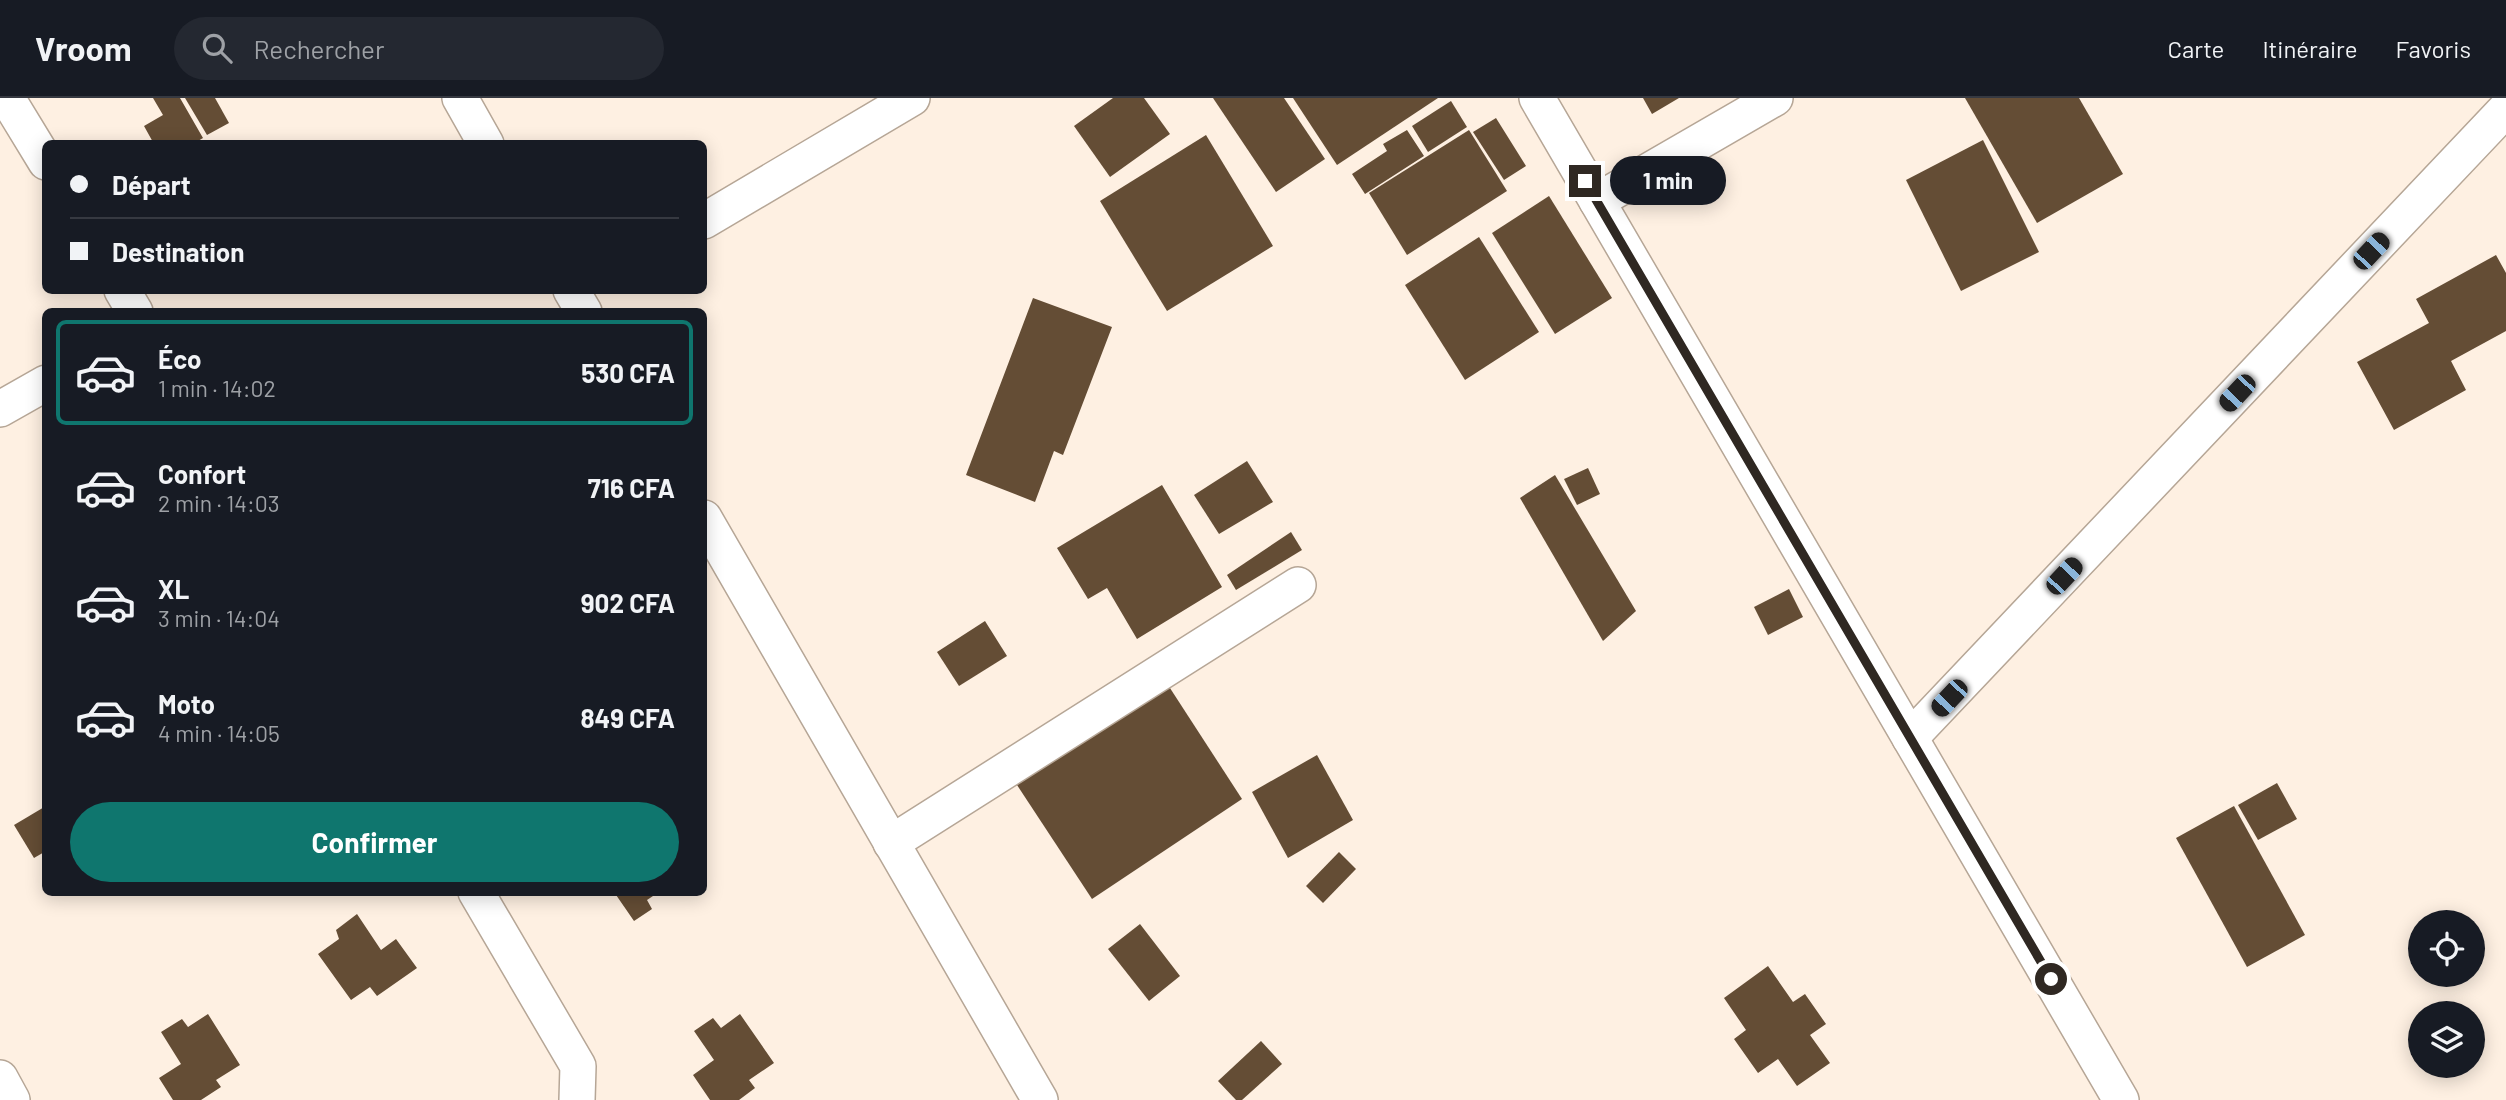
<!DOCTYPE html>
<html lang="fr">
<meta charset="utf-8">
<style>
:root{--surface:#171b24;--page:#242831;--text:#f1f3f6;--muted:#9ea1a6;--line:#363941;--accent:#0f766e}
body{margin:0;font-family:Barlow,sans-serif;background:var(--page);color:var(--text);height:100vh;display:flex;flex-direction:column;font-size:26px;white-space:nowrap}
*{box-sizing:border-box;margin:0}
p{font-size:23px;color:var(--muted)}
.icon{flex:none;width:38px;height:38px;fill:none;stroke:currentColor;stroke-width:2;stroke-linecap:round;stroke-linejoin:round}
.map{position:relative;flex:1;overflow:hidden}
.panel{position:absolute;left:42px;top:210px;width:665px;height:588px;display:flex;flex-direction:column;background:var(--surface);border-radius:10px;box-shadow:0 4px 18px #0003}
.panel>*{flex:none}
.banner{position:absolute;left:42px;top:42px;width:665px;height:154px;border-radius:10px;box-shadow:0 4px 18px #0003;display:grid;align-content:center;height:154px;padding:0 28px;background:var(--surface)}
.tools{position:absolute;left:2408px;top:812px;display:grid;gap:14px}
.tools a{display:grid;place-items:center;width:77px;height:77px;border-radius:50%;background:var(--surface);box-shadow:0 4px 18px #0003;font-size:35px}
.end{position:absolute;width:32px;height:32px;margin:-16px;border:9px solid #2f2822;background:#fff;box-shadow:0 0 0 4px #fff}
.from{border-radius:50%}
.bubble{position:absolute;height:49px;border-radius:24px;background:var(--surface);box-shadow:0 4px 18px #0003;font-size:23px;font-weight:700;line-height:49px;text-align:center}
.car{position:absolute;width:21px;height:42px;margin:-21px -10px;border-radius:9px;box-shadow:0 0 5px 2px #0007;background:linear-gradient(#222 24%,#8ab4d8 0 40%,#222 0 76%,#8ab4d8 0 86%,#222 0)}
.banner b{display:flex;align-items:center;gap:24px;height:66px;font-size:26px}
.banner b+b{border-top:2px solid var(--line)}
.banner i{width:18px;height:18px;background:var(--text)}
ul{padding:12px 0 0;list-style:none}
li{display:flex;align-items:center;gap:21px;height:105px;margin:0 14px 10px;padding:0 14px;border:4px solid transparent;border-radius:10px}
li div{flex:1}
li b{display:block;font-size:26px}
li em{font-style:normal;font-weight:700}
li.current{border-color:var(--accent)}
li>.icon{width:63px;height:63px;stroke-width:1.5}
.cta{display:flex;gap:14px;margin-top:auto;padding:14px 28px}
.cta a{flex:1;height:80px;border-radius:42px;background:var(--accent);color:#fff;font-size:28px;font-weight:700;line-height:80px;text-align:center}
header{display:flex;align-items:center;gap:42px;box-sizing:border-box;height:98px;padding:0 35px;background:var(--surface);border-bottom:2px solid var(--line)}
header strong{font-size:33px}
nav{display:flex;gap:38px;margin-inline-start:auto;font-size:24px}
.search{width:490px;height:63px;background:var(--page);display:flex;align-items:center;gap:18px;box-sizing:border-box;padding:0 24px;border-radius:38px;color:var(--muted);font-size:26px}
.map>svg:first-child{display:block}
.building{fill:#644d35}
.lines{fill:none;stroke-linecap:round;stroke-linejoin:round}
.minor-casing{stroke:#b6a696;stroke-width:38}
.minor{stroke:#fff;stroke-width:35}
.route{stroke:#2f2822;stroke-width:9}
</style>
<header>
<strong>Vroom</strong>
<div class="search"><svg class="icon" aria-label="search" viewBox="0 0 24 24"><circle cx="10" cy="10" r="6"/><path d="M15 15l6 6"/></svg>Rechercher</div>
<nav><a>Carte</a><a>Itinéraire</a><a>Favoris</a></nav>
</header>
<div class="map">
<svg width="2506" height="1002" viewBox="0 0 2506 1002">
<rect width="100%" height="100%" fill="#fef0e2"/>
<!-- building -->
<g class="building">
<path d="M153,0H180L203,40L193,46H154L144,28L163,17Z"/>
<path d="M185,0H215L229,25L207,37Z"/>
<path d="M1113,0H1144L1170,36L1110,79L1074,28Z"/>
<path d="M1213,0H1284L1325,61L1276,94Z"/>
<path d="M1293,0H1438L1337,67Z"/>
<path d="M1643,0H1679L1652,16Z"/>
<path d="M1965,0H2079L2123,76L2037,125Z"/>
<path d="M1451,3L1467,29L1428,54L1412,28Z"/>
<path d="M1496,20L1526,68L1504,82L1473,34Z"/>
<path d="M1407,32L1424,58L1365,96L1352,76L1387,53L1383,46Z"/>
<path d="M1469,32L1507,93L1407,157L1369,95Z"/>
<path d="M1206,37L1273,148L1167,213L1100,103Z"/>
<path d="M1983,42L2039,154L1961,193L1906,82Z"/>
<path d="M1549,98L1612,200L1555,236L1492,135Z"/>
<path d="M1479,139L1539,234L1465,282L1405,187Z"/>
<path d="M2496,157L2506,175V233L2451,263L2466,292L2394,332L2357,264L2429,225L2416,201Z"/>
<path d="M1033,200L1112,229L1063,357L1054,353L1035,404L966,377Z"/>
<path d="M1247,363L1273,404L1219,436L1194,397Z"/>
<path d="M1588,370L1600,396L1577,407L1564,381Z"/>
<path d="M1555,377L1636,513L1603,543L1520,400Z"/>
<path d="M1162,387L1222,489L1137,541L1107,490L1088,501L1057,450Z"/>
<path d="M1291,434L1302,452L1236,492L1227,477Z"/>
<path d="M1789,491L1803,519L1768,537L1754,509Z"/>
<path d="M985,523L1007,558L959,588L937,554Z"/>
<path d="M1168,587L1242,701L1092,801L1017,687Z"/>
<path d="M1317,657L1353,722L1288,760L1252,694Z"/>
<path d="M2277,685L2297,721L2258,742L2238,707Z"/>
<path d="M46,708V753L34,760L14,727Z"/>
<path d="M2234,708L2305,837L2247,869L2176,740Z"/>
<path d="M1339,754L1356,771L1323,805L1306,788Z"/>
<path d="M614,794H659L647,802L652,811L634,823Z"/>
<path d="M357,816L381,852L396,841L417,870L377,898L370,889L351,902L318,856L339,841L336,832Z"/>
<path d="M1140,826L1180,878L1149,903L1108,851Z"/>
<path d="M1768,868L1793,904L1805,896L1826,926L1810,937L1830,965L1797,988L1778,961L1758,975L1734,941L1746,932L1724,900Z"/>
<path d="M208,916L240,967L216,982L221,989L201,1002H173L159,980L181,966L161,934L182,921L188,929Z"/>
<path d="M740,916L774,965L749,982L755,990L739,1002H710L693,977L714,962L694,933L713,920L721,930Z"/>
<path d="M1261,943L1282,966L1242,1002H1236L1218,983Z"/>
</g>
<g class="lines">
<!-- minor casing -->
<g class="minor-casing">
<g id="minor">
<path d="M7,0L46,64"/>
<path d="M460,0L486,46"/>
<path d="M1537,0L2121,1002"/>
<path d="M1597,103L1775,0"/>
<path d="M704,123L912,0"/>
<path d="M122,192L135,214"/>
<path d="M571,192L584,214"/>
<path d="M0,311L46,285"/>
<path d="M704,420L1040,1002"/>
<path d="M1910,640L2506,11"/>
<path d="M891,745L1298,487"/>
<path d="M476,794L578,968L577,1002"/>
<path d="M0,980L12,1002"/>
</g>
</g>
<!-- minor -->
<use href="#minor" class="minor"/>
</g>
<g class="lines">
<!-- route -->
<path class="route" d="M1585,83L2051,881"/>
</g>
</svg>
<div class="tools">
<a><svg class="icon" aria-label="locate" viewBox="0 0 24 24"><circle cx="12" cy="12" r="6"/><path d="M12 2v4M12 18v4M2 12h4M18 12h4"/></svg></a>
<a><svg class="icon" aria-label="layers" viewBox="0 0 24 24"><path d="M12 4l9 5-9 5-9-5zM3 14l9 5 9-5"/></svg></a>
</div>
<i class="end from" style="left:2051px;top:881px"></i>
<i class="end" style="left:1585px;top:83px"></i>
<div class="bubble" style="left:1610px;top:58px;width:116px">1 min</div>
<i class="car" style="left:2371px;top:153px;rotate:43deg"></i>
<i class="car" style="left:2237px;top:295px;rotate:223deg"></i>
<i class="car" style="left:2064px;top:478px;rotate:43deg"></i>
<i class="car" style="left:1949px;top:600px;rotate:223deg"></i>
<div class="banner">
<b><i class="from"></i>Départ</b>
<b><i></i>Destination</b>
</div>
<section class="panel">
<ul>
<li class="current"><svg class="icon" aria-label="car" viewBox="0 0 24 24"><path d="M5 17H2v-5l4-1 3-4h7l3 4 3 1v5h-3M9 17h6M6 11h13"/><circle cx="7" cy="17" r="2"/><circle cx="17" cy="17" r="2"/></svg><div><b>Éco</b><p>1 min · 14:02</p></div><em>530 CFA</em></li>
<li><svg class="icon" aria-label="car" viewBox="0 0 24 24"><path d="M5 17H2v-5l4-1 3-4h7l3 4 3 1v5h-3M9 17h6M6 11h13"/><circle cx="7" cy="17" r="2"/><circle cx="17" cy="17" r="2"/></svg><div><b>Confort</b><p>2 min · 14:03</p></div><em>716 CFA</em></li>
<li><svg class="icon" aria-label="car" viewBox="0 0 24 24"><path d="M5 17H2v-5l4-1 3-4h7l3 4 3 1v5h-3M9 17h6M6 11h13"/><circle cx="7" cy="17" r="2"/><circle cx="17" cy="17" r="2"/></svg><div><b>XL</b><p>3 min · 14:04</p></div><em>902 CFA</em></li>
<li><svg class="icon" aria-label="car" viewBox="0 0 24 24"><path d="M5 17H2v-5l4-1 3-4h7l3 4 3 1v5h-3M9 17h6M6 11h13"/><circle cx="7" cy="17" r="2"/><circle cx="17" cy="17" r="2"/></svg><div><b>Moto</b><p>4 min · 14:05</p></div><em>849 CFA</em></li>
</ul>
<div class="cta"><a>Confirmer</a></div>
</section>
</div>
